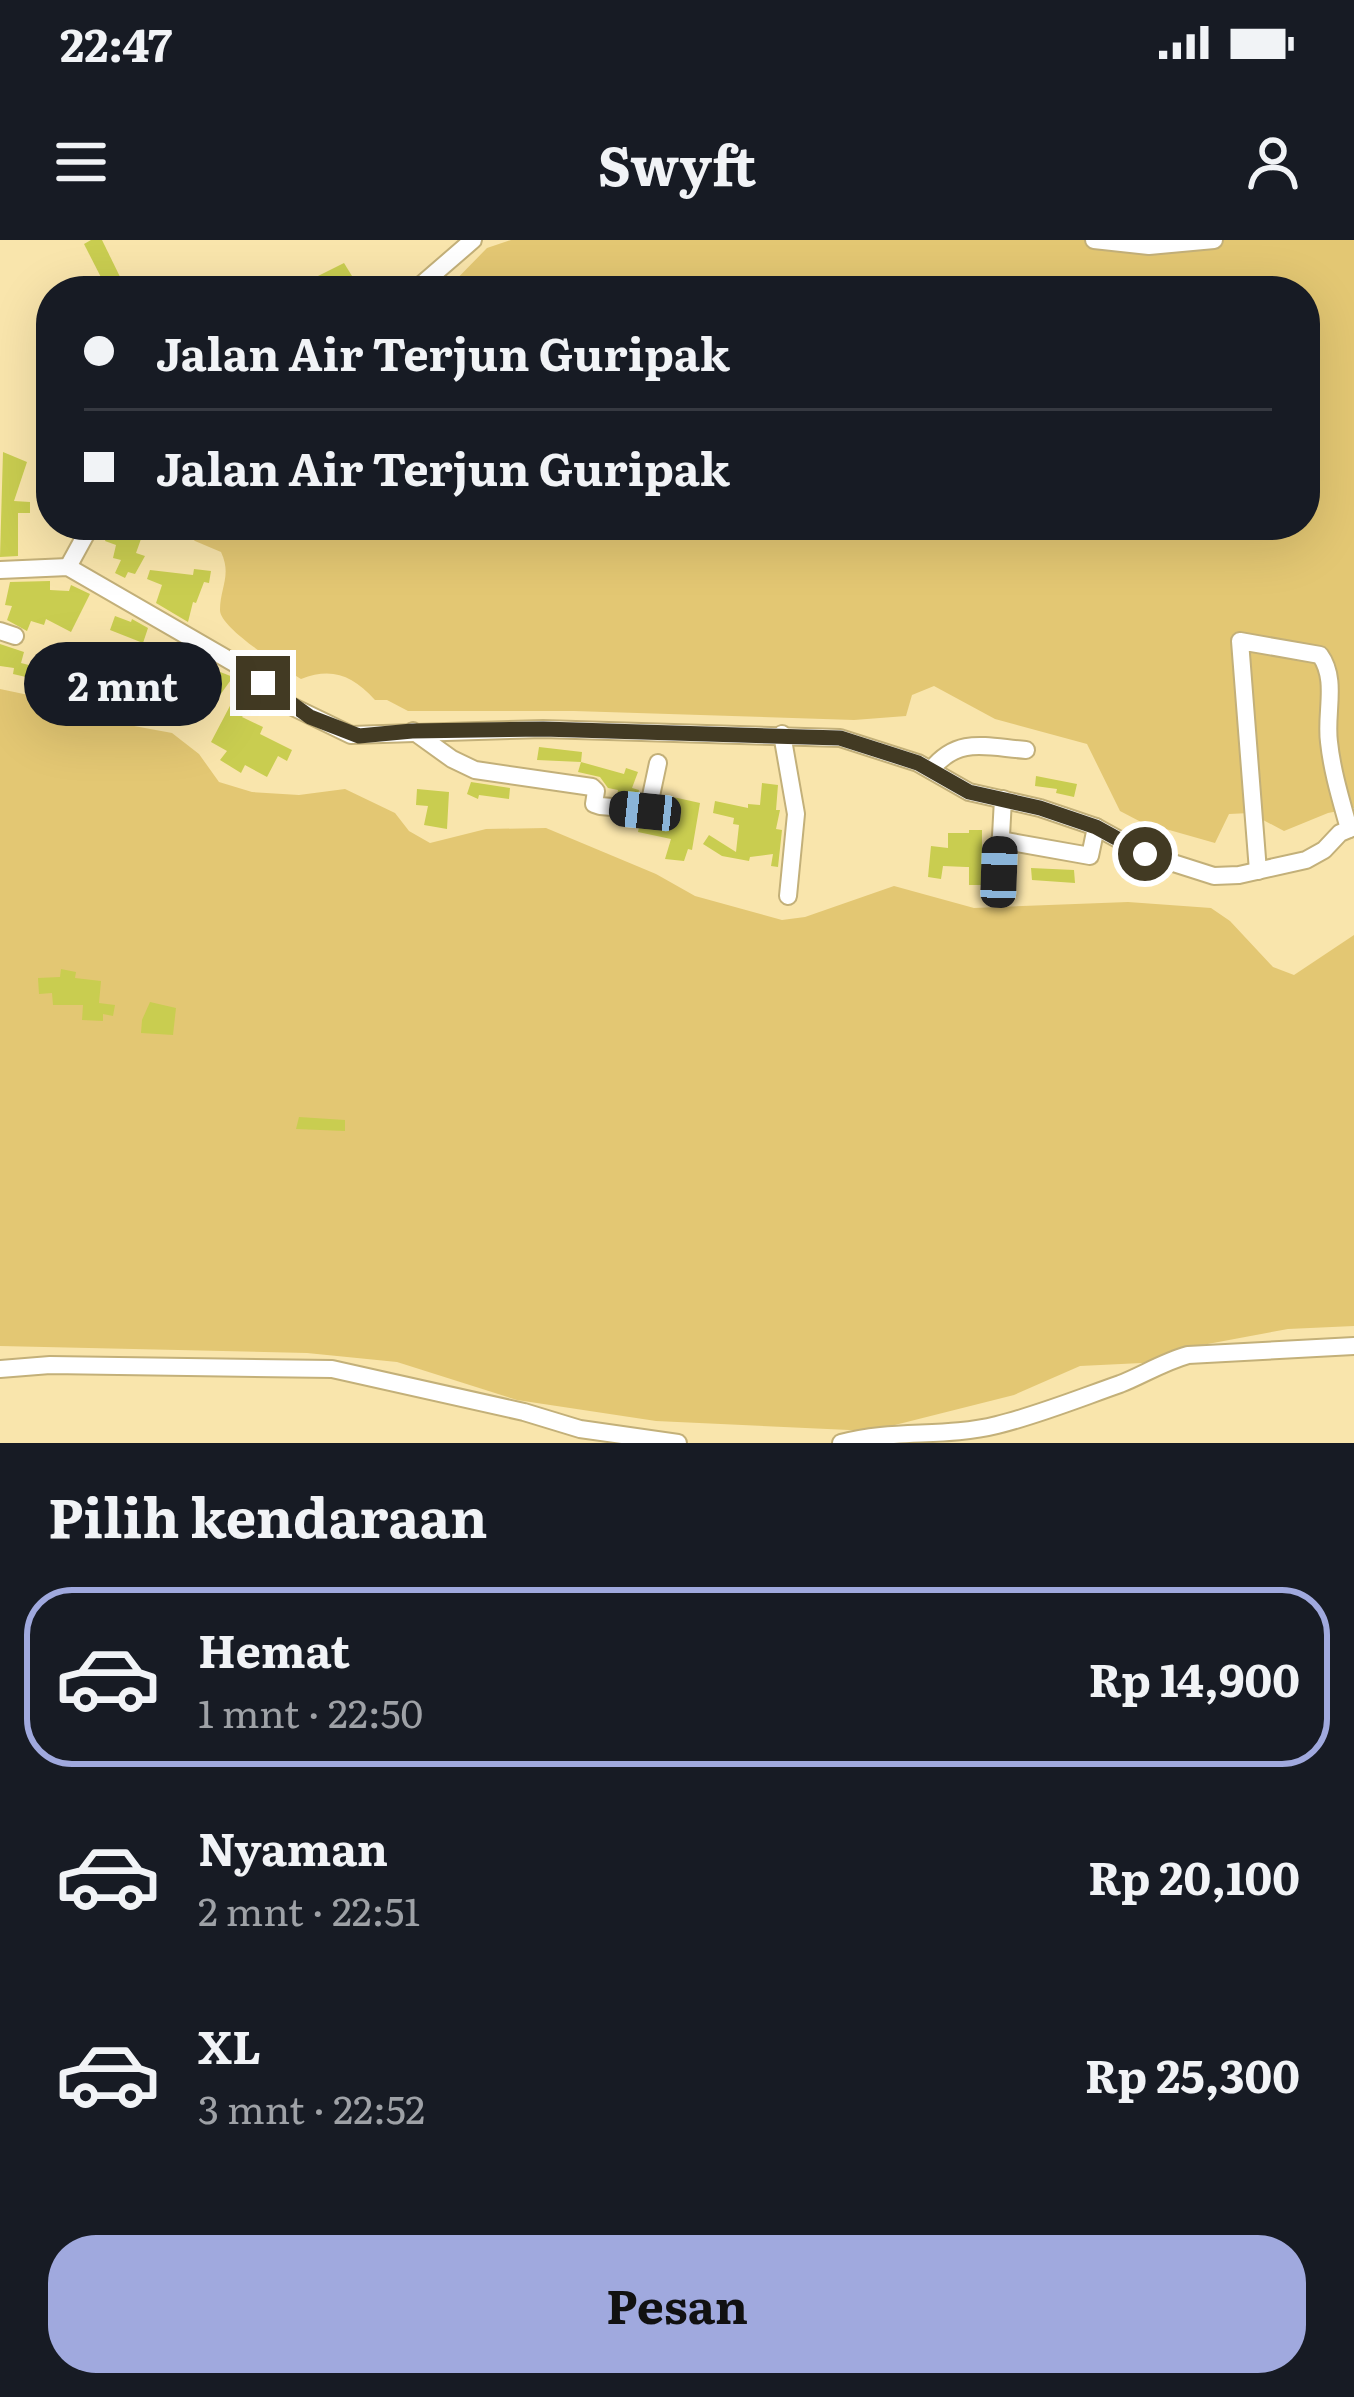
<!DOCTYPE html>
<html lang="id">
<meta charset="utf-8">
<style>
:root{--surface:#171b24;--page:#20242c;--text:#f1f3f6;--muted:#9ea1a6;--line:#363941;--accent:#a0a9de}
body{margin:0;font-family:Literata,serif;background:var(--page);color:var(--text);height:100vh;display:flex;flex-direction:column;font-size:45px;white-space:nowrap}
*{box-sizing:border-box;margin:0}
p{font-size:39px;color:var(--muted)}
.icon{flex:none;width:66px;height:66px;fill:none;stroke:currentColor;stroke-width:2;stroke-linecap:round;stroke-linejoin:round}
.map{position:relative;height:1203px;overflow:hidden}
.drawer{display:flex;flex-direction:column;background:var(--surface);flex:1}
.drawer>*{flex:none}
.hud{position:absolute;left:36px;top:36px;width:1284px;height:264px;border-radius:48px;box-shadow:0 12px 48px #0002;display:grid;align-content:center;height:264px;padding:0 48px;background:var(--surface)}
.end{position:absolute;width:54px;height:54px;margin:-27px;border:15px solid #423a23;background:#fff;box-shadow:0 0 0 6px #fff}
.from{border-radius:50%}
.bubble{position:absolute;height:84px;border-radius:42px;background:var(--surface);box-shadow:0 12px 48px #0002;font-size:39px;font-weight:700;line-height:84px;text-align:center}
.car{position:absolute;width:36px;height:72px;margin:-36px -18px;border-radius:15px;box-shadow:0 0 9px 3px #0007;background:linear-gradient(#222 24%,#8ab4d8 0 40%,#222 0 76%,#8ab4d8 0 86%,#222 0)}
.hud b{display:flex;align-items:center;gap:42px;height:114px;font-size:45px}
.hud b+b{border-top:3px solid var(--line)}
.hud i{width:30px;height:30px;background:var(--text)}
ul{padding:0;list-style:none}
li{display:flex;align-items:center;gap:36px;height:180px;margin:0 24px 18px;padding:0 24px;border:6px solid transparent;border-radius:48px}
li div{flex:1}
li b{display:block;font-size:45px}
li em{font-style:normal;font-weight:700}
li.selected{border-color:var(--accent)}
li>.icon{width:108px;height:108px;stroke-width:1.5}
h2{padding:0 48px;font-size:54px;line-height:144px}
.action{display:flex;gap:24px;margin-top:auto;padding:24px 48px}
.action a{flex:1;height:138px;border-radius:48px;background:var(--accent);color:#111;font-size:48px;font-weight:700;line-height:138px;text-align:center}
.status{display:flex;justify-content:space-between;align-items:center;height:84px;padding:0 60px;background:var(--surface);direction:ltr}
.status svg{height:33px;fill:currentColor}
header{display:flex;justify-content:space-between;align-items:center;height:156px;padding:0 48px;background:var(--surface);font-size:54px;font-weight:700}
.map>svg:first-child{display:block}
.green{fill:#e3c773}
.building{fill:#c9cd50}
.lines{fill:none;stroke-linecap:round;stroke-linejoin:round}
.minor-casing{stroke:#c3b079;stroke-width:20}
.minor{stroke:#fff;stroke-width:16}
.route{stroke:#423a23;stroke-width:15}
</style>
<div class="status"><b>22:47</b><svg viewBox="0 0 49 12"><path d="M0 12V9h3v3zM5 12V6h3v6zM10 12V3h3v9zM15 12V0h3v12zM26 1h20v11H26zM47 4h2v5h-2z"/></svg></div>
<header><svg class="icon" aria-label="menu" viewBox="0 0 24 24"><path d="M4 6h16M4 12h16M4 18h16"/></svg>Swyft<svg class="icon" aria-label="person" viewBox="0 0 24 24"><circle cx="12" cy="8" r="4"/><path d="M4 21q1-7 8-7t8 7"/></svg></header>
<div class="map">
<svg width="1354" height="1203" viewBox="0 0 1354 1203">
<rect width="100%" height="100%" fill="#f9e5ac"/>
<!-- green -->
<g class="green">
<path d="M511,0H1354V568L1328,573L1284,591L1250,573L1229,574L1215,603L1141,582L1120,571L1087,504L995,479L934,446L912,455L906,476L854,480L574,471H408L387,460H375C352,435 332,427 301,439C285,428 220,389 220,370C220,348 232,335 221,312L195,301L176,285H1305V51H445L487,8Z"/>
<path d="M0,449L38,457L69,474L172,493L199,514L219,542L252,552L299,555L345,549L395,573L409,591L430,603L486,589L546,588L656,634L695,656L782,680L805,677L894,646L974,668L1128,662L1211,668L1230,681L1273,727L1294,735L1354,695V1086L1288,1089L1170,1111L1162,1122L1080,1126L1014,1155L871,1191L656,1181L517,1160L397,1122L307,1113L0,1106Z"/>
</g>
<!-- building -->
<g class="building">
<path d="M91,0H102L125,47L108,51L84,4Z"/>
<path d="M344,23L352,36L337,46L309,51L306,42Z"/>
<path d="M3,212L27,222L14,261L30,262V273H18V316L0,317Z"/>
<path d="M118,285H146L136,313L145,316L135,334L128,332L125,338L115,333L121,320L113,318L116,305L105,301L109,290L115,292Z"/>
<path d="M194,329L211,331L209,343L204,342L196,363L193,362L188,382L156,363L162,345L147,339L150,330L193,335Z"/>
<path d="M50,341V350L69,351L71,345L90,354L71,392L46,379L44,385L31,381L27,391L7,380L12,366L5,365L10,342Z"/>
<path d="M115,376L131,382L132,379L148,388L143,403L110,390Z"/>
<path d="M0,404L24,412L21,423L29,425L26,437L13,434L14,428L0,426Z"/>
<path d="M188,411L203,420L200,424L233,437L207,473L194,468L208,437L193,428L175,459L181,461L175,474L147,461L143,469L112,455L109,461L61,438L66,424L88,431L92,418L134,430L128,449L145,456L150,446L164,454Z"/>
<path d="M232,462L246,472L242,477L263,487L260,494L292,510L287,521L278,516L267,537L245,525L241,533L220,520L227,511L211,502Z"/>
<path d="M539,507L582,512L581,522L537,520Z"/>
<path d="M581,522L624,534L626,528L638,532L632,548L639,550L638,556L617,555L618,550L608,548L600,537L578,532Z"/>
<path d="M1036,536L1077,544L1074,557L1056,553L1057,549L1035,546Z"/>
<path d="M471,542L510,548L509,559L479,555L478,559L467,554Z"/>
<path d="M762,543L778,545L776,570H780L776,589L782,590L778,627L771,626L773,614L750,617L749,621L722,616L703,604L709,595L736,612L739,585L733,584L734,578L713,573L715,561L748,568V564L760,565Z"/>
<path d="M417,549L449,552L447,589L424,585L428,566L416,565Z"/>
<path d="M664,555L700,563L692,610L688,609L684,621L665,619L671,599L638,592L640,582L658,577Z"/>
<path d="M969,590H982V620L987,619L989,645H969V627H966L943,626L941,639L928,637L931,606L948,608V593H969Z"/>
<path d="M1031,628L1074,630L1075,643L1032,640Z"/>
<path d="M61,729L76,732L75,738L101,741L99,763L115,765L113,776L103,774V781L82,780L83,765H53L52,753L39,754L38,738L60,737Z"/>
<path d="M150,762L176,768L173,795L141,793L142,780Z"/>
<path d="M299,877L345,880V891L296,889Z"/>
</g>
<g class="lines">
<!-- minor casing -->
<g class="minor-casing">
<g id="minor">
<path d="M1094,0L1149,6L1214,0"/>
<path d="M414,51L473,0"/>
<path d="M68,327L91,285"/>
<path d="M0,330L68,327L248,431L291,466L351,495L543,489L840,498L918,523L969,552L1040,568L1096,587L1145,614L1214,636L1239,635L1306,620L1324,610L1340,593L1354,587"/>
<path d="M0,391L15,396"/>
<path d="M413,491L452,519L475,530L592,547L596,551L594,564L600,566L648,570L658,523"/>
<path d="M782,494L796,574L788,656"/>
<path d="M931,530C958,496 986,507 1026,510"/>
<path d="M1000,600L1090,616L1096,587"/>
<path d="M1258,631L1240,401L1320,415C1338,440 1325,473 1329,502C1332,531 1341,560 1349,589"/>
<path d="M999,633L1003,559"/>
<path d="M0,1129L50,1125L332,1129L524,1172L580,1189L678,1203"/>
<path d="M841,1203C893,1189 945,1198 997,1185C1038,1175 1080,1158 1120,1144C1143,1135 1163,1122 1188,1115L1354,1106"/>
</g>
</g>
<!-- minor -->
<use href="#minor" class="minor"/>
</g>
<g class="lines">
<!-- route -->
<path class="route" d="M263,443L310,477L359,496L412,491L543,489L840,498L918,523L969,552L1040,568L1096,587L1145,614"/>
</g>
</svg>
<i class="end from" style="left:1145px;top:614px"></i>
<i class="end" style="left:263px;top:443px"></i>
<div class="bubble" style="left:24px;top:402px;width:198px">2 mnt</div>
<i class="car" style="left:645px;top:571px;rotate:276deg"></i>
<i class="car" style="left:999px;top:632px;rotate:2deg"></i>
<div class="hud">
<b><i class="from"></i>Jalan Air Terjun Guripak</b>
<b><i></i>Jalan Air Terjun Guripak</b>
</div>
</div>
<section class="drawer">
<h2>Pilih kendaraan</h2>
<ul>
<li class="selected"><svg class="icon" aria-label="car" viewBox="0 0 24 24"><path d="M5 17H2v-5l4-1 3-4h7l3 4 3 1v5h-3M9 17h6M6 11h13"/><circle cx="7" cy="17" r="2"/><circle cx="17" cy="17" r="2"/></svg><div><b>Hemat</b><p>1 mnt · 22:50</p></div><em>Rp 14,900</em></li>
<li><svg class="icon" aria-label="car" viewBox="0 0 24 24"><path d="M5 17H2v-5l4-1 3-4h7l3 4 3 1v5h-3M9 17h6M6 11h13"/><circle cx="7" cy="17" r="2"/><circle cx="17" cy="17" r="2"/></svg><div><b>Nyaman</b><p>2 mnt · 22:51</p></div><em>Rp 20,100</em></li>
<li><svg class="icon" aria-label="car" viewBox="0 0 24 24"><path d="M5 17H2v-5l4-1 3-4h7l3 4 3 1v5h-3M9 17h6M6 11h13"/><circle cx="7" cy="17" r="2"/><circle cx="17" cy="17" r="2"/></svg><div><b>XL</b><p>3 mnt · 22:52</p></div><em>Rp 25,300</em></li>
</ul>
<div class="action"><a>Pesan</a></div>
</section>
